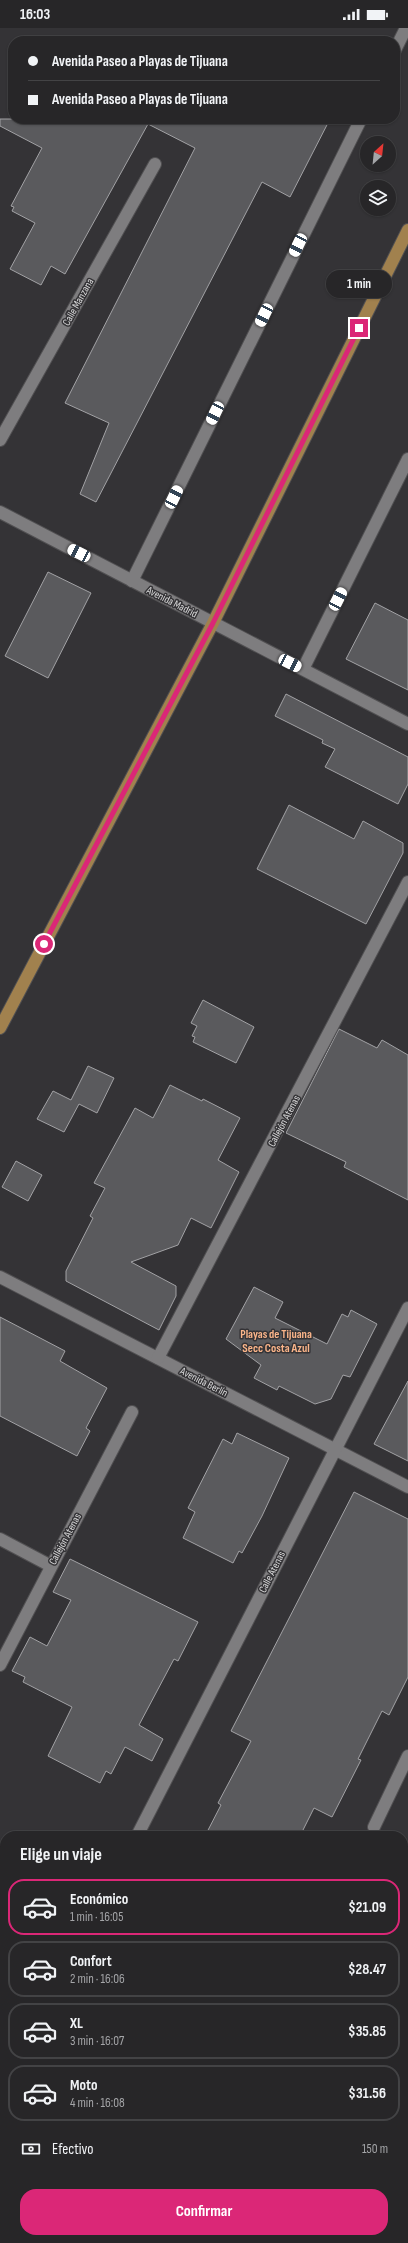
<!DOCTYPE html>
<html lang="es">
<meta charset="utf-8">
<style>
:root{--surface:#272628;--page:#333234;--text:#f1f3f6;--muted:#a4a5a8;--line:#434345;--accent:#db2777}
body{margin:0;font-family:"Sofia Sans Condensed",sans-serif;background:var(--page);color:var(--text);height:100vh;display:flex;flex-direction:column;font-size:15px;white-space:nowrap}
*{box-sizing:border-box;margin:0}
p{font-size:13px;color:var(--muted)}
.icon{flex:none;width:22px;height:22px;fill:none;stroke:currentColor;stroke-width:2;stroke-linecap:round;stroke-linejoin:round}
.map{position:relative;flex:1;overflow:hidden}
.panel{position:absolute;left:0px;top:1803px;width:408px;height:412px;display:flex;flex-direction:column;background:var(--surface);border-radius:16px 16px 0 0;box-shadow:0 1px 3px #0004,0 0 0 1px var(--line)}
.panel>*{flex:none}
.banner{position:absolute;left:8px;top:8px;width:392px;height:88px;border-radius:16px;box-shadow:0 1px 3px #0004,0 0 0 1px var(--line);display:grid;align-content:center;height:88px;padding:0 20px;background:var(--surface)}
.needle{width:26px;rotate:27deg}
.controls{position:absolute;left:360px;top:108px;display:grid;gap:8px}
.controls a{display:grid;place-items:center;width:36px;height:36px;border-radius:50%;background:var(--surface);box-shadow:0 1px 3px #0004,0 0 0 1px var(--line);font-size:20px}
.end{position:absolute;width:18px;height:18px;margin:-9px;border:5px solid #db2777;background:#fff;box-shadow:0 0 0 2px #fff}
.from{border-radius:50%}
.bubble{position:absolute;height:28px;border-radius:14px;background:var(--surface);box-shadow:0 1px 3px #0004,0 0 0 1px var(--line);font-size:13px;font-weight:700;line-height:28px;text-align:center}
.car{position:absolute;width:12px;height:24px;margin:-12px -6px;border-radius:5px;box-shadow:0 0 3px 1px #0007;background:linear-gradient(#fff 24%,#345 0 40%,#fff 0 76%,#345 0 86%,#fff 0)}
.banner b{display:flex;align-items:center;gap:14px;height:38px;font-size:15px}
.banner b+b{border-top:1px solid var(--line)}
.banner i{width:10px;height:10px;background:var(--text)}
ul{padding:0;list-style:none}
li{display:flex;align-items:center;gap:12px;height:56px;margin:0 8px 6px;padding:0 12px;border:2px solid var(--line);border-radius:16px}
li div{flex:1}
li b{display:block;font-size:15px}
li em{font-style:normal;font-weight:700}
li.selected{border-color:var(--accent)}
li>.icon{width:36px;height:36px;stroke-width:1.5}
h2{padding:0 20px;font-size:18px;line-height:48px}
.pay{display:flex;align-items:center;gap:10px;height:44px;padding:0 20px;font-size:15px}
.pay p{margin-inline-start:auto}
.cta{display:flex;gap:8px;margin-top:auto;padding:8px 20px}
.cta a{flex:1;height:46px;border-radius:16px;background:var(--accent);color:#fff;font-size:16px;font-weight:700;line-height:46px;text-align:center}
.status{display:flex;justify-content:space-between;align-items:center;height:28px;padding:0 20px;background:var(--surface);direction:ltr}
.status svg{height:11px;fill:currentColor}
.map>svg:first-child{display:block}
.building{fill:#5a5a5d;stroke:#a2a2a5}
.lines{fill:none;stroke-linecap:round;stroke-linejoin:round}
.minor-casing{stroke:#515052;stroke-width:14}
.major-casing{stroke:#515052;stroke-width:14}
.minor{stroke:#7e7d7f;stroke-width:12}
.major{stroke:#a1814e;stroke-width:12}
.route{stroke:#db2777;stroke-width:5}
.labels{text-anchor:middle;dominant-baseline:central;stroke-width:3;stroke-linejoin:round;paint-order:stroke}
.street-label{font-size:11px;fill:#d9d9da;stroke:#343336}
.neighbourhood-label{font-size:12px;font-weight:bold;fill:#fbb58a;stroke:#343336}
</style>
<div class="status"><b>16:03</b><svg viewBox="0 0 49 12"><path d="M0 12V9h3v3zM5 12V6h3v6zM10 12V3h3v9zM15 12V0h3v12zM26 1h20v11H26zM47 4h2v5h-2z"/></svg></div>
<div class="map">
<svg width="408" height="2215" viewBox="0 0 408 2215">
<rect width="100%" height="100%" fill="#343336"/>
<!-- building -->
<g class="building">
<path d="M0,91H330L290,169L262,154L96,474L80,466L109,395L65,375L195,120L148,96L65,246L51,238L41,257L10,241L35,195L12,183L14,179L11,178L42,120L0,98Z"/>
<path d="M48,544L91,565L48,650L5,628Z"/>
<path d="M375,575L408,592V662L346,631Z"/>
<path d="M286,666L408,729V756L398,776L325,739L335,721L322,715L323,712L275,688Z"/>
<path d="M289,777L354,811L363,793L403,815V825L366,896L257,841Z"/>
<path d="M203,972L254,999L236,1035L193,1014L195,1009L192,1008L197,998L191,995Z"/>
<path d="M339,1001L377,1020L382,1012L408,1027V1172L344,1139L346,1134L286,1105Z"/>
<path d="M88,1038L114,1050L97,1085L79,1076L64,1104L37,1091L53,1063L71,1072Z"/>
<path d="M170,1057L202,1073L203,1071L240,1090L218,1132L239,1144L211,1200L191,1190L178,1217L131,1234L176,1258V1268L159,1302L66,1253V1243L93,1190L90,1188L105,1160L94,1155L135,1080L153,1090Z"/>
<path d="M16,1133L42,1147L28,1173L2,1159Z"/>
<path d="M254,1259L283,1274L275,1290L327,1316L342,1286L348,1289L351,1282L377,1296L350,1349L343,1347L331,1371L315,1376L279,1358L277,1362L254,1350L261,1337L226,1311Z"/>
<path d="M0,1289L65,1323L60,1333L107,1360L86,1400L90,1403L77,1428L0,1388Z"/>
<path d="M408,1353V1433L374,1416Z"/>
<path d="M237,1405L289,1430L262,1488L242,1525L239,1523L233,1535L183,1510L195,1484L188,1480L223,1411L232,1416Z"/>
<path d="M354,1464L408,1491V1649L389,1687L382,1683L358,1731L361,1732L332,1789L314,1780L300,1808H205L221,1777L218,1775L251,1713L231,1703Z"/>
<path d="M70,1531L198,1594L178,1633L174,1631L139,1697L163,1711L152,1733L125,1719L111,1746L106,1743L100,1755L48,1728L72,1679L23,1654L25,1649L12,1643L30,1609L47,1618L71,1572L53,1564Z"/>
</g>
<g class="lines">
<!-- minor casing -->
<g class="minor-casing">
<g id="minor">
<path d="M395,22L406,0"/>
<path d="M0,412L155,136"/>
<path d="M0,484L408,696"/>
<path d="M132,553L361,91"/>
<path d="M303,641L408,431"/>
<path d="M0,1249L408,1459"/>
<path d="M158,1330L408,854"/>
<path d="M0,1511L51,1538"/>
<path d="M0,1637L132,1384"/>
<path d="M374,1799L408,1728"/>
<path d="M137,1808L408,1280"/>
<path d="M0,2018L5,2020"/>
<path d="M0,2078L5,2068"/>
<path d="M403,2147L408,2137"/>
<path d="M371,2210L381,2215"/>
</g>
</g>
<!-- major casing -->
<g class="major-casing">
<path id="major" d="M0,1000L213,595L408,202"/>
</g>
<!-- minor -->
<use href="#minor" class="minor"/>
<!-- major -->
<use href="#major" class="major"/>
</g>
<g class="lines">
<!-- route -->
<path class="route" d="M44,916L213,595L359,300"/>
</g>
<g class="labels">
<!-- street labels -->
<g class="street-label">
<text transform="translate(78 274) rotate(-61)">Calle Manzana</text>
<text transform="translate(172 574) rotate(27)">Avenida Madrid</text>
<text transform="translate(284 1093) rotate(-62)">Callejón Atenas</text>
<text transform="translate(204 1354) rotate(27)">Avenida Berlín</text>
<text transform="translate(65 1511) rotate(-62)">Callejón Atenas</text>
<text transform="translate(272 1544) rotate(-63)">Calle Atenas</text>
</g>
<!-- neighbourhood labels -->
<g class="neighbourhood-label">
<text x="276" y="1306">Playas de Tijuana<tspan x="276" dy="14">Secc Costa Azul</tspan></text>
</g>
</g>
</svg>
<div class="controls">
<a><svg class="needle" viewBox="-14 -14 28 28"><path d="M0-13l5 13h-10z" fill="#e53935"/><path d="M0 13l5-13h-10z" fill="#a4a5a8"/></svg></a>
<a><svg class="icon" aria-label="layers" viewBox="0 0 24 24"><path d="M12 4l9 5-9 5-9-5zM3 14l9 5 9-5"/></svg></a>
</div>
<i class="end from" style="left:44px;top:916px"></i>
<i class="end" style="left:359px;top:300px"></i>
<div class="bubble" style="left:326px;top:242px;width:66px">1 min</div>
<i class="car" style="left:298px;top:217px;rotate:206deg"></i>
<i class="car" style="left:264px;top:287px;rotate:206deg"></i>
<i class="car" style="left:215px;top:385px;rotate:206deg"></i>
<i class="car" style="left:174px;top:469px;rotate:26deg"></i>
<i class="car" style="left:79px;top:525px;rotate:297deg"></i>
<i class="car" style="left:338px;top:571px;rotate:27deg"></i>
<i class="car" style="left:290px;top:635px;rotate:117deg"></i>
<div class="banner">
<b><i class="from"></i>Avenida Paseo a Playas de Tijuana</b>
<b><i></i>Avenida Paseo a Playas de Tijuana</b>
</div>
<section class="panel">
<h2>Elige un viaje</h2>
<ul>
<li class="selected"><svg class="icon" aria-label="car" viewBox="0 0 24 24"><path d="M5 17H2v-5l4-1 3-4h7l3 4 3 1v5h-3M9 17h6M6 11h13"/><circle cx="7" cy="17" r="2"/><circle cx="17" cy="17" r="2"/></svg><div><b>Económico</b><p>1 min · 16:05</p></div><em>$21.09</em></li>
<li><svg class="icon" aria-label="car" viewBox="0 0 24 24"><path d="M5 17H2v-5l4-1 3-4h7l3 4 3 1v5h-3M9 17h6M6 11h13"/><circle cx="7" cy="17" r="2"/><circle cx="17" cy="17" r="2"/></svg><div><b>Confort</b><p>2 min · 16:06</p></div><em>$28.47</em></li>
<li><svg class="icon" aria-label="car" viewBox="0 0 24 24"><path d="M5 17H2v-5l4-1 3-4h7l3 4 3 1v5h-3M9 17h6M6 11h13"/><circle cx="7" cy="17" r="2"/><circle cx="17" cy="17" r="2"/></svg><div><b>XL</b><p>3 min · 16:07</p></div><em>$35.85</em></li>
<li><svg class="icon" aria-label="car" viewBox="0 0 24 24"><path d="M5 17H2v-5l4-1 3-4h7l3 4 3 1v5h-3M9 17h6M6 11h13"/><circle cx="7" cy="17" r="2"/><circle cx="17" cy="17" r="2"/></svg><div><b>Moto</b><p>4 min · 16:08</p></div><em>$31.56</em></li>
</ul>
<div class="pay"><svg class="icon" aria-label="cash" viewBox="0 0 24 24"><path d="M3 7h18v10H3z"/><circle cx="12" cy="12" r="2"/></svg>Efectivo<p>150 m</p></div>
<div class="cta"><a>Confirmar</a></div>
</section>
</div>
